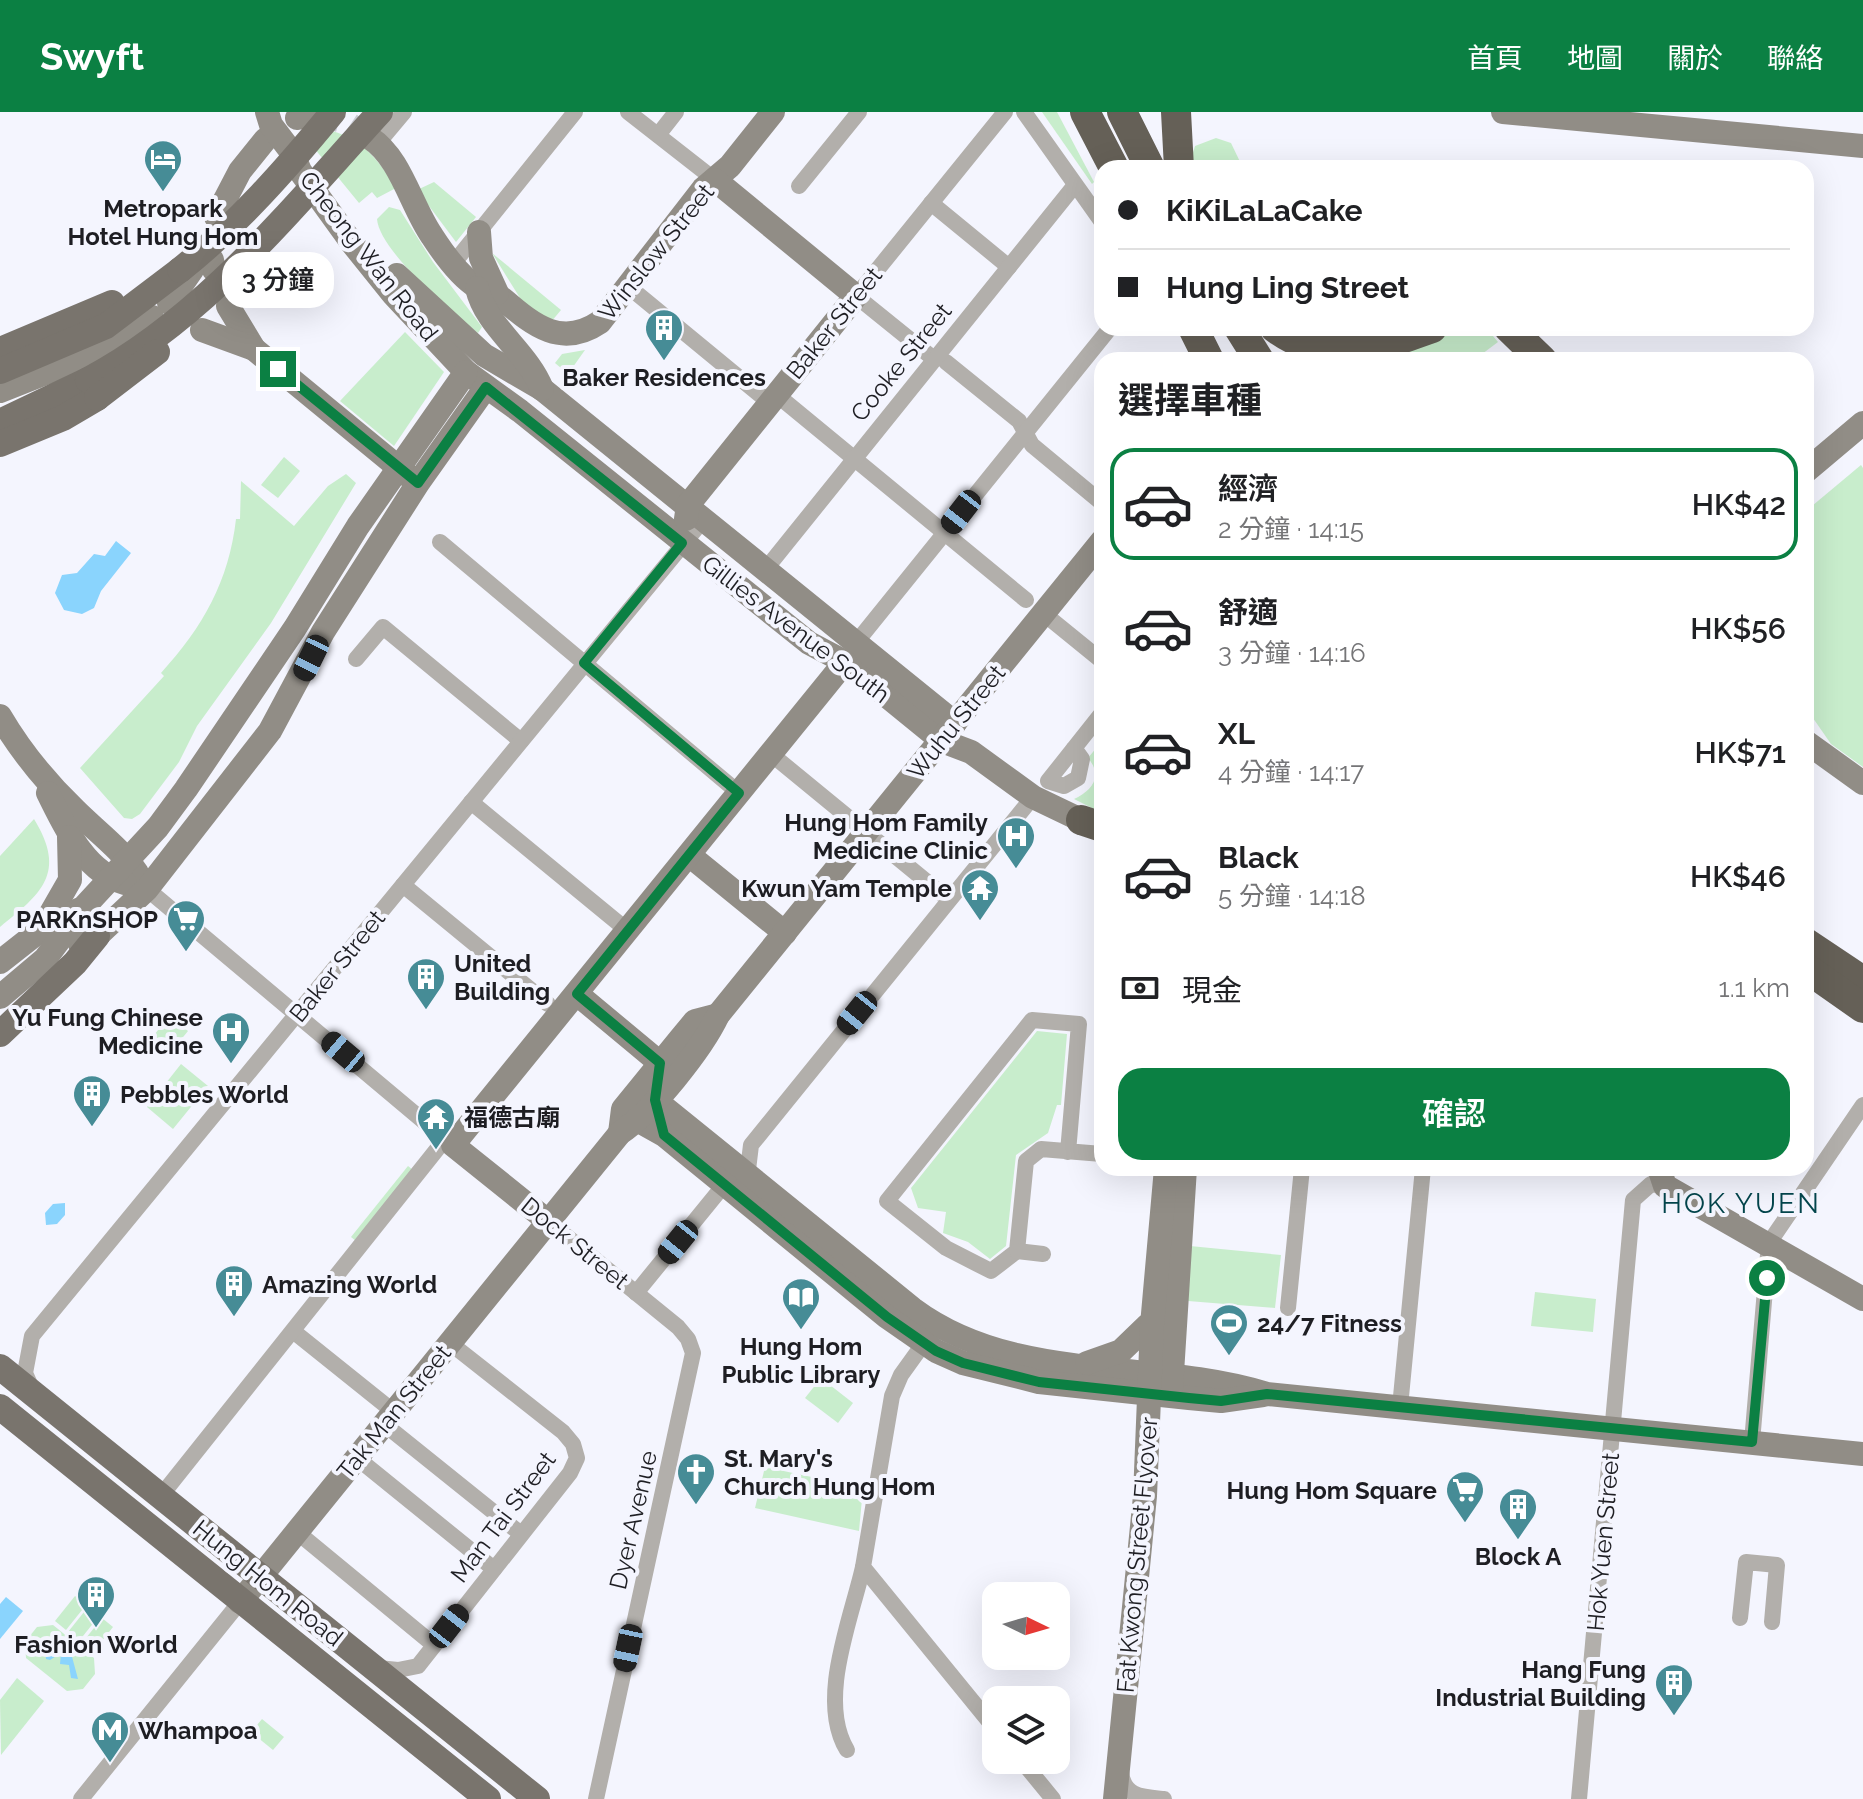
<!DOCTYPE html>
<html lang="zh-TW">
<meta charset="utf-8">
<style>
:root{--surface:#fff;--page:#f6f6f6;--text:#202124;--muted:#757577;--line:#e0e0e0;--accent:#0b8043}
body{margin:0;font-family:Raleway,"Noto Sans TC",sans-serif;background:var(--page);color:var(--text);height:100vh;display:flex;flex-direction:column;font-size:30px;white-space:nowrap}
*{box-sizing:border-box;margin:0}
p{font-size:26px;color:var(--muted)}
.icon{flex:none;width:44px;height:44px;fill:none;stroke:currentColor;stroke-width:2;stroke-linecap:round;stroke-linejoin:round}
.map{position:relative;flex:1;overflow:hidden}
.details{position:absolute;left:1094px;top:240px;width:720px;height:824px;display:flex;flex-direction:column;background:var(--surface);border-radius:24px;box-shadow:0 8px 32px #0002}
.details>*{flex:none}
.hud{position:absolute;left:1094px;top:48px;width:720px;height:176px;border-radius:24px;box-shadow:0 8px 32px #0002;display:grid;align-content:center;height:176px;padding:0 24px;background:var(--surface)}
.needle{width:52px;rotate:95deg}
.tools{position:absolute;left:982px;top:1470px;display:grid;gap:16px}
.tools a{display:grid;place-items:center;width:88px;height:88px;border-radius:16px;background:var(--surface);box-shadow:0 8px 32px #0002;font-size:40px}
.end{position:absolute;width:36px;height:36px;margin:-18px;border:10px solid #0b8043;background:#fff;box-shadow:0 0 0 4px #fff}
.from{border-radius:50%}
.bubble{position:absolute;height:56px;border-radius:24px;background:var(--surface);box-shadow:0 8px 32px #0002;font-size:26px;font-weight:600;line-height:56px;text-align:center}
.car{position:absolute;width:24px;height:48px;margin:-24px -12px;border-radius:10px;box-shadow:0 0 6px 2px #0007;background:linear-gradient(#222 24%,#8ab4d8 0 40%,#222 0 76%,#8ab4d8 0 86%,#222 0)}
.hud b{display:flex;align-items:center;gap:28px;height:76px;font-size:30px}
.hud b+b{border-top:2px solid var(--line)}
.hud i{width:20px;height:20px;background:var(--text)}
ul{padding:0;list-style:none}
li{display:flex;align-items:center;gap:24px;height:112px;margin:0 16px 12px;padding:0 8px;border:4px solid transparent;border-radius:24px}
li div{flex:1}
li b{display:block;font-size:30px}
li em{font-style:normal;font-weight:600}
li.on{border-color:var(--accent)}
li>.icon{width:72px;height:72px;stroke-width:1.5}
h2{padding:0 24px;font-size:36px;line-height:96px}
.pay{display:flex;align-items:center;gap:20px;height:88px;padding:0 24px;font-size:30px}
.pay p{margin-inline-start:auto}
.cta{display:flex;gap:16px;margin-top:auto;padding:16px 24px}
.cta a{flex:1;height:92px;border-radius:24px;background:var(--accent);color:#fff;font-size:32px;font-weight:600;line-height:92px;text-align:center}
header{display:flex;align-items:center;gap:48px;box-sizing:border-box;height:112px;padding:0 40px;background:var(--accent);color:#fff}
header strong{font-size:38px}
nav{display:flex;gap:44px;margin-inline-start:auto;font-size:28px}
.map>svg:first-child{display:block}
.green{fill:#c8edcc}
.water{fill:#8ad4fd}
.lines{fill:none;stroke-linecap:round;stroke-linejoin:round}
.secondary-tunnel{stroke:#c9cad2;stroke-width:24;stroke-dasharray:24 12;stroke-linecap:butt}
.street{stroke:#b2afab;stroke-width:16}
.secondary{stroke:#918d86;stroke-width:24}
.primary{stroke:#79746d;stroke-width:26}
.highway{stroke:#656057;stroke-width:30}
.secondary-bridge{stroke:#918d86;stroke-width:24}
.primary-bridge{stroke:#79746d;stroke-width:26}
.route{stroke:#0b8043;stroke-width:10}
.labels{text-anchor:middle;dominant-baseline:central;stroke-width:8;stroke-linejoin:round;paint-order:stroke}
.poi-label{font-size:24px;font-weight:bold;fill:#1e1e23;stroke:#f4f5fe;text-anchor:start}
.street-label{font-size:24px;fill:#1e1e23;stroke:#f4f5fe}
.quarter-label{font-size:28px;letter-spacing:2px;fill:#03454c;stroke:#f4f5fe}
</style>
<header>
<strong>Swyft</strong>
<nav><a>首頁</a><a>地圖</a><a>關於</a><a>聯絡</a></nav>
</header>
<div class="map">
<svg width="1863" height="1687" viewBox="0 0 1863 1687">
<rect width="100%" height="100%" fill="#f4f5fe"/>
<!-- green -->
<g class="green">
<path d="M1042,0H1057L1094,70L1092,72Z"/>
<path d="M332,19C364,28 380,50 396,76L377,86L372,80L359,91L305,25Z"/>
<path d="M1216,26L1231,31L1243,56H1188L1195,34Z"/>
<path d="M434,70L476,105L456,130L417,78Z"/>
<path d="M389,95L400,98L433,150L482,215L478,221C452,201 379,138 377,107Z"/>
<path d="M492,141L561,198L551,210L525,194Z"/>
<path d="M1449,216H1501L1493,224L1498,230L1474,248H1342L1377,242Z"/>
<path d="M405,220L444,260L394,334L340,289Z"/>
<path d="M585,238L568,262L555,251L562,242Z"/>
<path d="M284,345L300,359L278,386L261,373Z"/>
<path d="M1861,353L1863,356V655L1831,632L1806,596V399Z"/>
<path d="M346,362L356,371L271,511L197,614L179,650L140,702L132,707L124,706L80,656L164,564L161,561C203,515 229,469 236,407H240L241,369L294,414L328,374Z"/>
<path d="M1102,629V701L1074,687C1091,679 1104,665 1088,646Z"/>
<path d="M34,707C67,761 42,781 0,815V744Z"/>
<path d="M169,904L188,919L170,941L151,927Z"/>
<path d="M1037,919L1067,922L1061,993H1057L1048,1021L1016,1043L1006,1134L990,1147L968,1130L943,1121L946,1100L918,1096L911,1076Z"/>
<path d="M181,952L208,974L173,1017L147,995Z"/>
<path d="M408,1054L413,1058L356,1129L351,1125Z"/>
<path d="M1190,1134L1281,1143L1275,1196L1188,1189Z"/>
<path d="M1535,1180L1596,1187L1593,1220L1531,1214Z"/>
<path d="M821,1266L853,1291L838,1311L805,1286Z"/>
<path d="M765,1355L863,1376L859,1419L755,1396Z"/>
<path d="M75,1484L86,1493L66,1518L55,1509Z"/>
<path d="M88,1495L99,1504L79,1529L68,1520Z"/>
<path d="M102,1506L113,1515L93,1540L82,1531Z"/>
<path d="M53,1513L94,1546L95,1562L83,1577L67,1579L26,1546L25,1530L37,1515Z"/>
<path d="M17,1566L44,1589L1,1643L0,1588Z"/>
<path d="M262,1607L284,1625L273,1638L251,1620Z"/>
</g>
<!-- water -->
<g class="water">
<path d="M116,429L131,441L101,479L94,496L82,502L64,498L55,481L62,463L77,461L94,442L105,444Z"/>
<path d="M65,1091V1103L57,1112L46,1113L45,1101L53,1092Z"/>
<path d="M6,1485L23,1499L0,1527V1492Z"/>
<path d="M41,1533H57L71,1541L78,1567L71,1566L69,1553L60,1552L61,1541L50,1548L46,1547L45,1538L39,1536Z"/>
</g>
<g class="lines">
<!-- secondary-tunnel -->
<path class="secondary-tunnel" d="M316,2L346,10L370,26"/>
<!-- street -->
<g class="street">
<path d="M628,0L715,68"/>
<path d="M1024,0L1102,110"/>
<path d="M658,23L676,0"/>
<path d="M378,31L404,0"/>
<path d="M799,74L859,0"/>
<path d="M931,91L1009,155"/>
<path d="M453,152L575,0"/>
<path d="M629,175L770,291"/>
<path d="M934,247L856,184L1005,0"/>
<path d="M946,250L1019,309L1032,333L1102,391"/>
<path d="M777,283L1026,488"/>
<path d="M440,430L739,681"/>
<path d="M765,458L1075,73"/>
<path d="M1043,501L1102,549"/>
<path d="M855,532L1110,216"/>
<path d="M356,547L383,515L521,629"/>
<path d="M1074,636L1082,647L1078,666L1064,674L1048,669L1102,601"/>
<path d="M771,642L949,788"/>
<path d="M471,690L628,819"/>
<path d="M403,773L548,892"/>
<path d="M147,777L452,1033"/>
<path d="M1068,1040L1079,912L1032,908L887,1089L946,1136L991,1159L1017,1139L1026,1049L1041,1037L1102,1042"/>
<path d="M747,1066L751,1033L1033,685"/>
<path d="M549,1110L678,1215L688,1227L693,1241L596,1687"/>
<path d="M1017,1139L1043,1142"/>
<path d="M636,1181L724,1073"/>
<path d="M1288,1196L1302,1056"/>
<path d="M293,1219L394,1300"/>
<path d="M929,1224L901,1263L892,1284L863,1455L996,1618"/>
<path d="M32,1277L25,1261L32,1224L704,407"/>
<path d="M1400,1295L1423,1056"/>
<path d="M384,1312L521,1422"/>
<path d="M1752,1330L1769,1131L1863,993"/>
<path d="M357,1346L494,1457"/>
<path d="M160,1385L446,1026"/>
<path d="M297,1420L434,1533"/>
<path d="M1740,1506L1746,1450L1777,1453L1772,1510"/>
<path d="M378,1556L398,1558L418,1554L570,1361L577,1346L573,1332L563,1320L450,1231"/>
<path d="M847,1638C817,1588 851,1508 863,1455"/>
<path d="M1021,1648L1053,1687"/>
<path d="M1121,1659C1123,1685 1143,1685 1164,1687"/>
<path d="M81,1687L240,1490"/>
<path d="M1579,1687L1633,1088L1651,1072L1665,1074"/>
</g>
<!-- secondary -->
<g class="secondary">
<path d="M1503,0L1863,34"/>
<path d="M297,6L316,2"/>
<path d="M370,26C401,46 411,94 432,124C443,141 459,164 477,175C486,180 495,180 504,188C534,214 562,236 600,210L703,77L730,54L773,0"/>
<path d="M293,42L300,59L352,131L393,182L466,260L520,299L809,531L845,550L942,629L971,640L1033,685L1081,708"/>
<path d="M216,105L240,59L265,28"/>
<path d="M479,120L481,146L497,181"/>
<path d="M212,148L214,158"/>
<path d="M397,163L484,243L542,277L955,611"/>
<path d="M477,176C486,215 527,239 542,277"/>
<path d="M169,191L192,158"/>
<path d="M228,194L254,237"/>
<path d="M202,218L254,237L410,365"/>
<path d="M0,279L91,243L152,205"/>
<path d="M1806,359L1863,311"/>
<path d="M686,407L688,393L856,184L715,68"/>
<path d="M0,604C20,638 47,671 75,698C96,719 121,737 137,761"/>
<path d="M1806,630L1863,671"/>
<path d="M48,681C65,715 85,761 125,771"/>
<path d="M689,743L785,821"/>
<path d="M43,815L70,768L69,725"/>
<path d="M80,832L97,824L147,777L270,619L323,520L418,371L486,275"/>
<path d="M0,850L42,817L78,798"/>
<path d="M577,882L660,951"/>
<path d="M0,885L45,847L84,795L158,715L186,677L295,516L358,414L466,260"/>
<path d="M655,988L913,1197C1015,1273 1152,1246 1267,1282L1863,1342"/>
<path d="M639,1009L664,1023L887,1205L936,1239L963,1251L1039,1270L1189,1286L1221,1289L1263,1283"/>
<path d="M620,1021L623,997L680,927L695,909L718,903"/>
<path d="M1659,1056L1665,1074L1863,1187"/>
<path d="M549,1110L453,1033L845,550"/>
<path d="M1087,1251L1121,1239L1148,1213"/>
<path d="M1171,1277L1185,1056"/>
<path d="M240,1490L620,1021C652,1000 702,937 718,903L1102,429"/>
</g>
<!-- primary -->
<g class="primary">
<path d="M0,238L112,191"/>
<path d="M0,259L106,214L180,158"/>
<path d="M0,310L88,268"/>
<path d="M0,332L63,306L97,286"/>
<path d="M0,922L75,851L97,824"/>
<path d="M0,1255L537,1687"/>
<path d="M0,1295L488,1687"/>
</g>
<!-- highway -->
<g class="highway">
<path d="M1085,0L1114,56"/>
<path d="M1122,0L1150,56"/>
<path d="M1176,0L1179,56"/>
<path d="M1193,216L1209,248"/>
<path d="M1239,216L1259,248"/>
<path d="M1275,216C1328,255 1376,236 1432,216"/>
<path d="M1509,216L1542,248"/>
<path d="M1081,708L1102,715"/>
<path d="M1806,831L1863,869"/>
<path d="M1806,856L1863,896"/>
</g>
<!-- secondary-bridge -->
<g class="secondary-bridge">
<path d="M267,0L271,13L293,42"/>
<path d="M1115,1687L1145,1384L1152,1213L1166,1056"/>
</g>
<!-- primary-bridge -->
<g class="primary-bridge">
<path d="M180,158C238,112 286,57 333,0"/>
<path d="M88,268C205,206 292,96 380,0"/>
<path d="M97,286L157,240"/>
</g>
</g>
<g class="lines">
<!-- route -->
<path class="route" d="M278,257L418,371L486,275L682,431L584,551L739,681L577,882L660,951L655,988L664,1023L887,1205L936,1239L963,1251L1039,1270L1189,1286L1221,1289L1267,1282L1752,1330L1767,1166"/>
</g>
<!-- icons -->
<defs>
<g id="hotel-pin" transform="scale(2)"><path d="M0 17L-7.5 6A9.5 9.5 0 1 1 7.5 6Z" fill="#468c96" stroke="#f4f5fe"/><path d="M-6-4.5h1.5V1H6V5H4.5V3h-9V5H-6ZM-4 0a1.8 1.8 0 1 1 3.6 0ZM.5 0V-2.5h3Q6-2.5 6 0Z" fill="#fff"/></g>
<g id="building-pin" transform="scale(2)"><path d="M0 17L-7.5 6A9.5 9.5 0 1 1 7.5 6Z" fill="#468c96" stroke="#f4f5fe"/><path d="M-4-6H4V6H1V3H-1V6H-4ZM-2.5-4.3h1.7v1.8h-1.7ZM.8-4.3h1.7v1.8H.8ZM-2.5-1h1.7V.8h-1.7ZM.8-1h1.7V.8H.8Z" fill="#fff"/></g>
<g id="hospital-pin" transform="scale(2)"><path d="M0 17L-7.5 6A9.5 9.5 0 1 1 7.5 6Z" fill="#468c96" stroke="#f4f5fe"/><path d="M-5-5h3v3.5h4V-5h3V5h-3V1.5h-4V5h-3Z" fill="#fff"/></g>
<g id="temple-pin" transform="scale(2)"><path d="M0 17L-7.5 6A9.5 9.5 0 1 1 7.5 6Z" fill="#468c96" stroke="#f4f5fe"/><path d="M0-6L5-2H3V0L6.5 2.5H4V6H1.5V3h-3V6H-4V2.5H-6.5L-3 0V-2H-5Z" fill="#fff"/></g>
<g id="supermarket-pin" transform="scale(2)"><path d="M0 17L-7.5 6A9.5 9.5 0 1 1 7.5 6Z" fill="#468c96" stroke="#f4f5fe"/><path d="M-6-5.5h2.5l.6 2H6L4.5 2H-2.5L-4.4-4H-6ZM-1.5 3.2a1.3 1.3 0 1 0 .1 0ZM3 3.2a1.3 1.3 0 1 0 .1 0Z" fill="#fff"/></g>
<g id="library-pin" transform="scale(2)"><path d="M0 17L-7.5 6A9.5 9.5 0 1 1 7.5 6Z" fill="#468c96" stroke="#f4f5fe"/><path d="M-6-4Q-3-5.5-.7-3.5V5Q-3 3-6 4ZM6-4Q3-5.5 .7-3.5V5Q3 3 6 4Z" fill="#fff"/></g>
<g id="stadium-pin" transform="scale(2)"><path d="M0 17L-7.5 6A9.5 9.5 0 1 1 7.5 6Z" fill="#468c96" stroke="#f4f5fe"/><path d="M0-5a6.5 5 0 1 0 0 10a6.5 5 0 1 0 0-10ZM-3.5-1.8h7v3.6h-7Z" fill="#fff"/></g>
<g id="church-pin" transform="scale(2)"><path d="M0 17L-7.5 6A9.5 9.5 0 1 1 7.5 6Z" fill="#468c96" stroke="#f4f5fe"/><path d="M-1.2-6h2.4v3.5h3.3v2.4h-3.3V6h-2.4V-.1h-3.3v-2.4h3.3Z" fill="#fff"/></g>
<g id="metro-pin" transform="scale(2)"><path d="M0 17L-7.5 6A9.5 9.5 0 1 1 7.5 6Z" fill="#468c96" stroke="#f4f5fe"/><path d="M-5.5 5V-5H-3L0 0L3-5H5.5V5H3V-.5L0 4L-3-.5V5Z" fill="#fff"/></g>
</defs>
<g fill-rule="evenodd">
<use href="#hotel-pin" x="163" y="47"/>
<use href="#building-pin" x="664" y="216"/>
<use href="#hospital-pin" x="1016" y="724"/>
<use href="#temple-pin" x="980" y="776"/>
<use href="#supermarket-pin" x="186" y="807"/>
<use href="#building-pin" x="426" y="865"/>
<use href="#hospital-pin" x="231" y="919"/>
<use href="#building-pin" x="92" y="982"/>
<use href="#temple-pin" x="436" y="1005"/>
<use href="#building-pin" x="234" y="1172"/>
<use href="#library-pin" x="801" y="1185"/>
<use href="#stadium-pin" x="1229" y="1211"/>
<use href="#church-pin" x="696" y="1360"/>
<use href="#supermarket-pin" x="1465" y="1378"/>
<use href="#building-pin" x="1518" y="1395"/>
<use href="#building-pin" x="96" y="1483"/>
<use href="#building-pin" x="1674" y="1571"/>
<use href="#metro-pin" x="110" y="1618"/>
</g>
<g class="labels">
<!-- poi labels -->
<g class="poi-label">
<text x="163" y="96" text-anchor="middle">Metropark<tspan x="163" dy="28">Hotel Hung Hom</tspan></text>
<text x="664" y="265" text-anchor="middle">Baker Residences</text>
<text x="988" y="710" text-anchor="end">Hung Hom Family<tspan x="988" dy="28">Medicine Clinic</tspan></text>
<text x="952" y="776" text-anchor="end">Kwun Yam Temple</text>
<text x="158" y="807" text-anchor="end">PARKnSHOP</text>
<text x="454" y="851">United<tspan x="454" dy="28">Building</tspan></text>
<text x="203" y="905" text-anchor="end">Yu Fung Chinese<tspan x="203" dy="28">Medicine</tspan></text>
<text x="120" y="982">Pebbles World</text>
<text x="464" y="1005">福德古廟</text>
<text x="262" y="1172">Amazing World</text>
<text x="1257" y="1211">24/7 Fitness</text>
<text x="801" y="1234" text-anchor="middle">Hung Hom<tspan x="801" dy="28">Public Library</tspan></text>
<text x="724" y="1346">St. Mary's<tspan x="724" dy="28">Church Hung Hom</tspan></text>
<text x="1437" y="1378" text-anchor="end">Hung Hom Square</text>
<text x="1518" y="1444" text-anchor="middle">Block A</text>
<text x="96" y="1532" text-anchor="middle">Fashion World</text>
<text x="1646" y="1557" text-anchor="end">Hang Fung<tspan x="1646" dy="28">Industrial Building</tspan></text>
<text x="138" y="1618">Whampoa</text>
</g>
<!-- street labels -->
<g class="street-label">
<text transform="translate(656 140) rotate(-51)">Winslow Street</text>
<text transform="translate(369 144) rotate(52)">Cheong Wan Road</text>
<text transform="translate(834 211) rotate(-51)">Baker Street</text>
<text transform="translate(901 250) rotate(-51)">Cooke Street</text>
<text transform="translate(796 517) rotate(37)">Gillies Avenue South</text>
<text transform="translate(956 610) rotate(-51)">Wuhu Street</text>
<text transform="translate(337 854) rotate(-51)">Baker Street</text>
<text transform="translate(575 1131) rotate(39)">Dock Street</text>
<text transform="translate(394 1300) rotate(-51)">Tak Man Street</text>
<text transform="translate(503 1405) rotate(-53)">Man Tai Street</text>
<text transform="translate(633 1408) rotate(-77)">Dyer Avenue</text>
<text transform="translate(1603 1430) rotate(-85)">Hok Yuen Street</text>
<text transform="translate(1137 1443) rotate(-85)">Fat Kwong Street Flyover</text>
<text transform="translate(268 1471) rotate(39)">Hung Hom Road</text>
</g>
<!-- quarter labels -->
<g class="quarter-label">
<text x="1741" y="1091">HOK YUEN</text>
</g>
</g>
</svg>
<div class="tools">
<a><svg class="needle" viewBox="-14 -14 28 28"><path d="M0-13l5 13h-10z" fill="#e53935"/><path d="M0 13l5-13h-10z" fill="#757577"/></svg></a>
<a><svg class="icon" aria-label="layers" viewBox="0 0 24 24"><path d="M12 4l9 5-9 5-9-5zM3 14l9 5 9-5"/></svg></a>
</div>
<i class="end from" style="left:1767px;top:1166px"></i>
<i class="end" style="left:278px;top:257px"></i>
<div class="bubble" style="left:222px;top:140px;width:112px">3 分鐘</div>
<i class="car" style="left:961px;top:400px;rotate:218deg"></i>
<i class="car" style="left:311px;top:546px;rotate:206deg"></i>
<i class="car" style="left:857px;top:901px;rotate:219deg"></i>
<i class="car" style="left:343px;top:940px;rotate:310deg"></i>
<i class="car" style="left:678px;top:1130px;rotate:219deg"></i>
<i class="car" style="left:449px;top:1514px;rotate:38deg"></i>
<i class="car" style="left:628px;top:1536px;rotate:192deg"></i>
<div class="hud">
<b><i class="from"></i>KiKiLaLaCake</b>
<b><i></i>Hung Ling Street</b>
</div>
<section class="details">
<h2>選擇車種</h2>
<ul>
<li class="on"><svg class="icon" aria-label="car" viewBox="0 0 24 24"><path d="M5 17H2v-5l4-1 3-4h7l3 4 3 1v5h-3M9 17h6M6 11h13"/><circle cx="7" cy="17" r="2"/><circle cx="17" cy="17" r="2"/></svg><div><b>經濟</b><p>2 分鐘 · 14:15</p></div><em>HK$42</em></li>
<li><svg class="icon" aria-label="car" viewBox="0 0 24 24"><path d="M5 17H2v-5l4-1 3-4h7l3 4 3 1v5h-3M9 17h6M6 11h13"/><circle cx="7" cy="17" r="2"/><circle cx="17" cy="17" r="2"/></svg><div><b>舒適</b><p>3 分鐘 · 14:16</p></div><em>HK$56</em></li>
<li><svg class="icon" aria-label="car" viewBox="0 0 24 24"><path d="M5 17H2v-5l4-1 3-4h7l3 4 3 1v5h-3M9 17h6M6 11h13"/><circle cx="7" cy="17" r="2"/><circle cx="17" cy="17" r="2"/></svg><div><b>XL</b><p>4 分鐘 · 14:17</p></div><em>HK$71</em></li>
<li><svg class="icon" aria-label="car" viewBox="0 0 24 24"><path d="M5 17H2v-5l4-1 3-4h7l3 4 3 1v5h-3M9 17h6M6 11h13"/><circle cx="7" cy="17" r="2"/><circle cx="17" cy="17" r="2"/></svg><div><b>Black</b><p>5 分鐘 · 14:18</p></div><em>HK$46</em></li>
</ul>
<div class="pay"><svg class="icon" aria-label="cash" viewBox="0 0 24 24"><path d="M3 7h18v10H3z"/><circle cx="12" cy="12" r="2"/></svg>現金<p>1.1 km</p></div>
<div class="cta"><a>確認</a></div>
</section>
</div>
